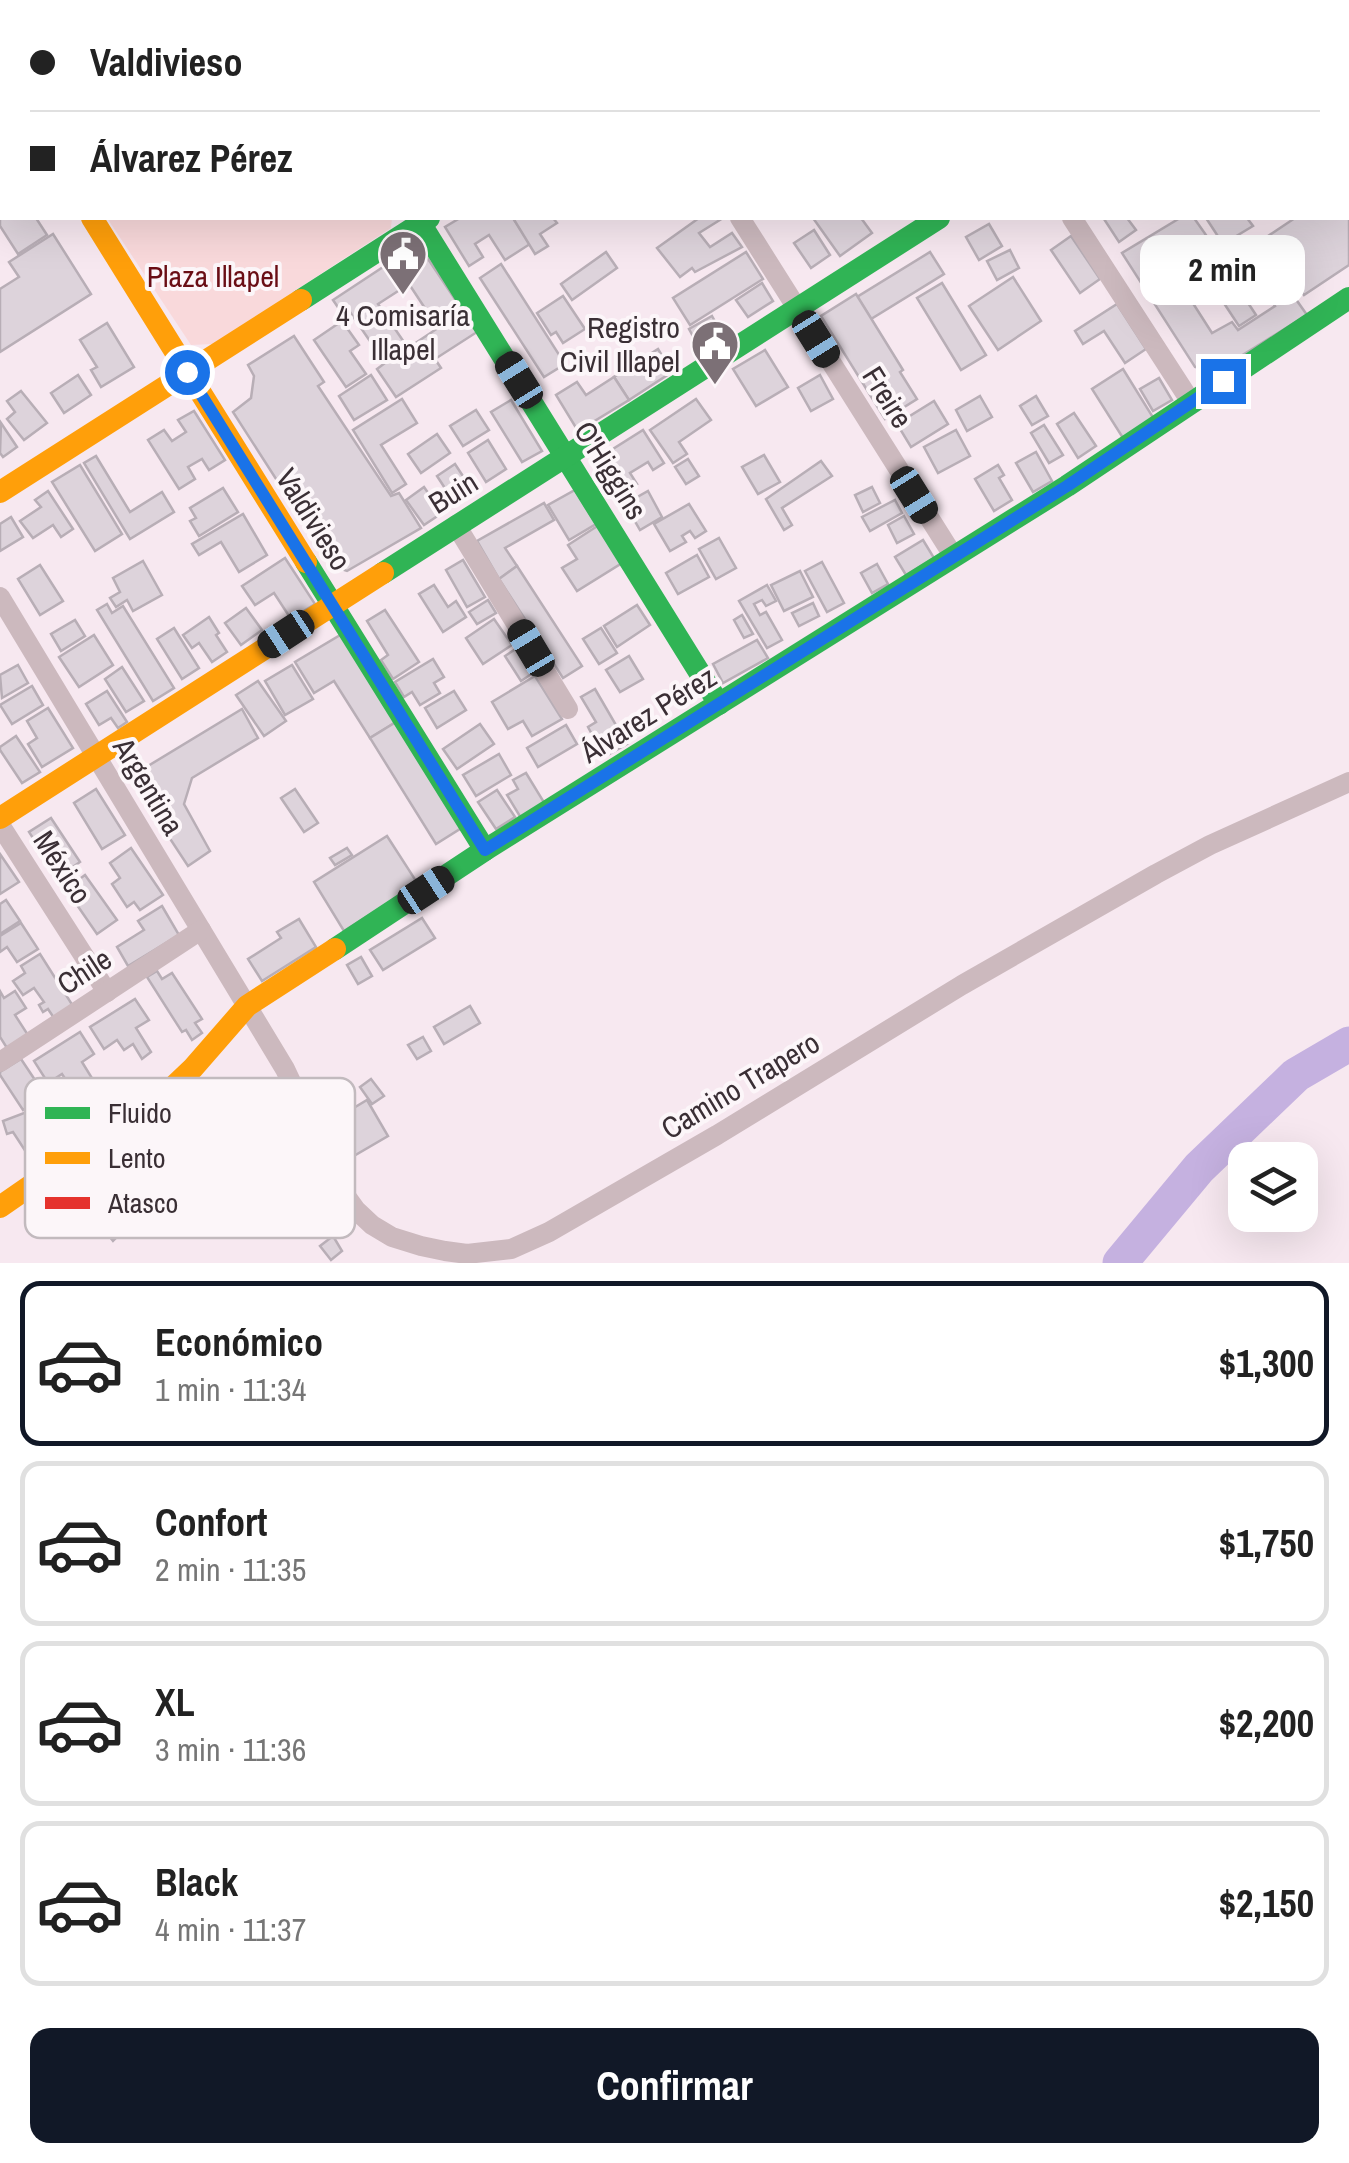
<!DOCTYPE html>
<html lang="es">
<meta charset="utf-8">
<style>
:root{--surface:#fff;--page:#f6f6f6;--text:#222;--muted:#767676;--line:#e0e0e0;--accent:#111827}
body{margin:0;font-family:"Archivo Narrow",sans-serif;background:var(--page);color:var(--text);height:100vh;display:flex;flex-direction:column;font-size:38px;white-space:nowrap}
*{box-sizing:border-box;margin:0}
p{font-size:32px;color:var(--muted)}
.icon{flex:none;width:55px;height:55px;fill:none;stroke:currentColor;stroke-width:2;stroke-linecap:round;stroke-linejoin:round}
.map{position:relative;height:1263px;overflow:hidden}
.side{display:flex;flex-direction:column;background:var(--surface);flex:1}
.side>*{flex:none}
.top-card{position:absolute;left:0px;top:0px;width:1350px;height:220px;box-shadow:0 10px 40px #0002;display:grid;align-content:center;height:220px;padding:0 30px;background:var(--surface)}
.controls{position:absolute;left:1228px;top:1142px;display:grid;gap:20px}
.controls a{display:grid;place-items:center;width:90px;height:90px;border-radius:20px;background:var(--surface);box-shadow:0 10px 40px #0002;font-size:50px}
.end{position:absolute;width:45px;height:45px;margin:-22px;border:12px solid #1a73e8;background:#fff;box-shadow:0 0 0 5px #fff}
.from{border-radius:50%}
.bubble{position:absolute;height:70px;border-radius:20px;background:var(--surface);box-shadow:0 10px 40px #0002;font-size:32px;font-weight:800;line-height:70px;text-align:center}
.car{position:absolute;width:30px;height:60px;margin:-30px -15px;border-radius:12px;box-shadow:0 0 8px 2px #0007;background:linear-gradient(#222 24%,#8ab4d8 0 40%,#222 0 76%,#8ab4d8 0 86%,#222 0)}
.top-card b{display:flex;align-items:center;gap:35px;height:95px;font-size:38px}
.top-card b+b{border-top:2px solid var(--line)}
.top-card i{width:25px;height:25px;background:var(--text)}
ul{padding:18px 0 0;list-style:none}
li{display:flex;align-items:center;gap:30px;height:165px;margin:0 20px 15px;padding:0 10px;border:5px solid var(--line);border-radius:20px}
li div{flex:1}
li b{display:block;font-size:38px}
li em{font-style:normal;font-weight:800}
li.current{border-color:var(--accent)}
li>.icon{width:90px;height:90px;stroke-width:1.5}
.action{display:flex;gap:20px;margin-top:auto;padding:20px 30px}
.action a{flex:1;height:115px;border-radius:20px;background:var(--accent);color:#fff;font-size:40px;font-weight:800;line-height:115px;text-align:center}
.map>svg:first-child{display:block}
.green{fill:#f9d9db}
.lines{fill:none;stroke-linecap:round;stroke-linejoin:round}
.river{stroke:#c5b1e0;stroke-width:35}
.building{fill:#ddd3db;stroke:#b8aeb6;stroke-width:2.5;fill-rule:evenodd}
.street{stroke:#ccb9be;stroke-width:20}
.fast{stroke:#30b455;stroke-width:22}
.slow{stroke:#ff9f0a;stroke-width:22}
.jam{stroke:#e5322d;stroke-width:22}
.route{stroke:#1a73e8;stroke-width:12}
.labels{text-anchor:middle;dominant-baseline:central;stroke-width:8;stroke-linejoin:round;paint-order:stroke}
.park-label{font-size:30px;fill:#6a0e15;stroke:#fcf6f9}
.poi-label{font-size:30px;fill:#3a2f35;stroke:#fcf6f9}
.street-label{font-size:30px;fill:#3a2f35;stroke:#fcf6f9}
.key{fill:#fcf6f9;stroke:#c2babe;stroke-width:2.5}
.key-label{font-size:28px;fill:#3a2f35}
</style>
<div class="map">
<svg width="1349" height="1263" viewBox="0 0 1349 1263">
<rect width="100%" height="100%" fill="#f7e8f0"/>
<!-- green -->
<path class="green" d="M107,218H392L391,228L213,344L191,345Z"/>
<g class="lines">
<!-- river -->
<path class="river" d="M1120,1263L1199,1168L1296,1075L1349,1044"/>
</g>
<!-- building -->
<g class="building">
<path d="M0,0H7L8,2H2V46L0,42Z"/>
<path d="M306,0H425L421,2H307Z"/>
<path d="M794,0H848L844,2H790Z"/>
<path d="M1349,181V265L1304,295L1265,238L1295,218H1348Z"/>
<path d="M2,183V218H36L47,235L18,254L0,226V185Z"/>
<path d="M460,218H513L530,244L505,260L489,235L475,244L483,257L469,266L445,227Z"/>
<path d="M513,218H553L557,223L540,234L548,246L535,254Z"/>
<path d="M699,218H723L699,233L710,247L732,233L742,247L695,272L692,268L680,277L657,248Z"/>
<path d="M813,218H861L872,233L840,256Z"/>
<path d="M1106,218H1127L1136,230L1119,242L1104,219Z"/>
<path d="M1180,218H1194L1206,235L1164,258L1212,333L1232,322L1238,330L1275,306L1256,275L1271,264L1307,315L1215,372L1195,367L1122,253Z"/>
<path d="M1206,218H1247L1253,226L1223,244Z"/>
<path d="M989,224L1002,246L979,260L966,237Z"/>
<path d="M814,230L830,255L811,268L794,243Z"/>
<path d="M53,234L91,294L0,352V289L19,277L9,262Z"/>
<path d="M1071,236L1100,279L1080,293L1051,250Z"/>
<path d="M418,244L477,332L435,359L441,368L396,397L377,369L385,363L350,312L344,316L333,300ZM409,284L438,328L408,348L378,304Z"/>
<path d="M1010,250L1019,268L997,280L987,261Z"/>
<path d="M606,252L617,268L572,300L561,284Z"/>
<path d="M746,252L763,279L690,325L673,298Z"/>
<path d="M930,252L944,274L871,319L857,297Z"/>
<path d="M501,264L565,364L544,377L480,278Z"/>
<path d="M1223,265L1256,315L1239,326L1206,276Z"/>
<path d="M1013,277L1041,321L998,350L969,306Z"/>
<path d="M762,283L773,301L748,317L736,300Z"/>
<path d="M942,283L986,355L961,370L917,298Z"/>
<path d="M856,294L903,370L900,372L917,399L885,419L821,316Z"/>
<path d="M563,296L585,329L563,343L556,332L551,335L537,313Z"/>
<path d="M1117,304L1146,349L1125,363L1104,331L1083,344L1075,331Z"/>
<path d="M712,316L723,336L700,349L689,329Z"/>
<path d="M342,321L359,345L350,351L366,374L346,387L314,340Z"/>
<path d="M107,323L134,367L101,387L91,370L97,367L80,340Z"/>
<path d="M294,336L324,382L318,386L391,496L399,493L421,528L347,571L332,566L233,412L251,398L254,376L248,365Z"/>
<path d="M658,349L672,372L629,400L614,377Z"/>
<path d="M765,350L788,387L756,406L733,369Z"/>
<path d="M1123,369L1154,419L1123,438L1092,389Z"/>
<path d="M78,375L91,395L64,413L51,393Z"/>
<path d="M371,375L387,400L354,420L339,396Z"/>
<path d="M820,375L833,399L811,411L798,388Z"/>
<path d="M614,377L629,400L578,431L556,395L577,382L586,395Z"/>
<path d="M1159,378L1172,400L1153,411L1140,389Z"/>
<path d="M21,391L47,423L24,440L7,419L15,412L7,401Z"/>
<path d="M980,396L992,417L967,431L956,410Z"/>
<path d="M1036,396L1048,416L1032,425L1020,406Z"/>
<path d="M402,399L417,423L381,445L406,484L392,493L353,430Z"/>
<path d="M696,399L711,420L679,442L687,454L673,463L650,430Z"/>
<path d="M511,400L542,451L522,462L491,412Z"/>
<path d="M934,401L948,424L911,447L897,424Z"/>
<path d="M476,410L489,430L463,446L450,426Z"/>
<path d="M194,411L225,460L209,470L202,459L188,467L195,479L179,489L148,440L164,430L172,441L186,432L178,420Z"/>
<path d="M1074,413L1096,446L1078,458L1057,424Z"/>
<path d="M1,423L17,447L3,457L0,453Z"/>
<path d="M1044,425L1063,455L1049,463L1031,433Z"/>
<path d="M643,430L664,463L653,470L648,462L630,473L637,484L617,496L594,461Z"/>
<path d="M956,430L970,456L938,473L924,447Z"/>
<path d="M437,434L450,453L421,473L408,454Z"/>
<path d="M488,440L506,469L486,482L468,453Z"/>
<path d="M1036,452L1052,481L1033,492L1016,463Z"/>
<path d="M764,455L780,482L758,494L742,467Z"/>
<path d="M96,456L130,512L162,492L174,512L130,539L84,463Z"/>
<path d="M688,459L699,476L686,484L675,467Z"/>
<path d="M821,461L832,476L782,508L792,525L784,530L766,499Z"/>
<path d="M455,464L472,490L454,502L437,476Z"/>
<path d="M80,465L122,534L95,551L52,482Z"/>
<path d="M998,465L1004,475L999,478L1012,500L994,511L975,479Z"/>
<path d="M424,487L442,513L424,525L406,500Z"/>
<path d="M872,487L880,503L863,512L855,495Z"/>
<path d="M223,488L238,512L199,536L190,521L196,518L190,508Z"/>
<path d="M575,490L596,524L569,540L548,505Z"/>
<path d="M48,491L73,529L61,537L53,525L33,538L20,521L41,507L35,500Z"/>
<path d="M648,491L662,517L640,530L625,504Z"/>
<path d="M895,500L902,513L870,531L862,517Z"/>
<path d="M544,503L554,520L505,548L517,566L499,579L477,541Z"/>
<path d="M689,504L706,531L695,538L690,531L682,536L686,542L670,551L654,524Z"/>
<path d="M243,514L267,555L239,572L221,542L199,555L192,544Z"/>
<path d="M904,516L914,534L897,543L888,525Z"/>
<path d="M11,517L23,537L0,551V524Z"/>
<path d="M599,525L622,563L577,591L562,568L577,559L568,545Z"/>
<path d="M719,538L736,568L716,579L699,549Z"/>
<path d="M923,540L934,558L906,575L895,557Z"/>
<path d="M697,555L709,577L678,594L666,573Z"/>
<path d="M285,558L315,604L291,619L274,593L255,605L242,586Z"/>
<path d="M463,560L485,597L467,607L446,570Z"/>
<path d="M143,561L162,595L133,611L127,600L116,607L110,598L120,592L113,578Z"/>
<path d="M822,562L844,603L827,612L805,571Z"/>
<path d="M877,564L888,584L872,593L861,573Z"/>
<path d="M40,565L63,601L40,615L18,579Z"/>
<path d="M517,566L582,666L563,678L499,579Z"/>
<path d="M800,571L813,597L784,611L771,585Z"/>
<path d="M434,585L448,607L456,601L466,617L443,632L419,594Z"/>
<path d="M767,585L776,601L766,606L762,600L754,604L760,615L766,612L782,640L767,648L739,601Z"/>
<path d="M488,600L496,613L477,624L469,612Z"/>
<path d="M813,603L819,616L799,626L792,613Z"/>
<path d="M107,604L112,613L123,606L174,688L153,701L97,610Z"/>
<path d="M637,605L650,625L617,647L604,626Z"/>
<path d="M246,608L262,630L241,645L225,623Z"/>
<path d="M385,610L419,662L393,679L381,660L388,655L367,621Z"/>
<path d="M742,615L753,634L744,638L734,620Z"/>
<path d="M209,617L219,633L216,635L227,652L212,662L199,643L192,648L183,635Z"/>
<path d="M494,619L512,645L483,664L466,638Z"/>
<path d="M75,620L85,636L61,651L51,634Z"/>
<path d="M174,628L199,668L182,679L157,639Z"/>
<path d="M601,628L617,653L599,664L583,639Z"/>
<path d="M342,634L396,722L370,738L334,681L314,693L295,662Z"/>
<path d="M94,635L113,665L79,687L59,657Z"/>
<path d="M757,640L768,658L723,683L713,664Z"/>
<path d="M517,648L533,673L521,681L505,656Z"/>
<path d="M629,656L643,679L620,692L606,670Z"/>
<path d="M433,659L444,677L434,683L440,693L420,705L412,692L404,697L395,682Z"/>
<path d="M18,665L28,683L2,698L0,675Z"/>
<path d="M292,665L313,699L285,715L265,681Z"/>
<path d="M122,667L144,701L126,712L105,679Z"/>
<path d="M535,676L562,719L532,736L523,721L508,729L492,702Z"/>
<path d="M258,681L286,721L264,736L236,695Z"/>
<path d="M32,686L43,705L12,724L0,705Z"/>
<path d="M595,689L627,744L604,757L588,727L596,722L581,697Z"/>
<path d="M107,691L127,722L118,728L111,718L99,725L86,704Z"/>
<path d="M454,691L466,710L437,728L425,708Z"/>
<path d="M48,708L73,748L42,767L28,744L37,738L27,721Z"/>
<path d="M242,709L258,738L192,778L184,804L210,851L188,866L138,790L143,769Z"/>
<path d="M396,722L463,827L436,844L370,738Z"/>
<path d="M480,724L494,744L457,769L443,749Z"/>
<path d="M566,725L577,744L538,767L527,748Z"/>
<path d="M16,736L40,772L22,783L0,750V747Z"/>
<path d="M499,754L511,775L476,796L463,775Z"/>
<path d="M526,773L545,804L521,818L507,795L518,789L513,780Z"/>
<path d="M96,789L125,835L102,849L74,803Z"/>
<path d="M295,789L318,823L304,832L281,798Z"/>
<path d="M497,790L515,817L496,829L478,802Z"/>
<path d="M51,818L80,862L58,877L29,832Z"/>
<path d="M387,836L418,884L344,931L314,882Z"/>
<path d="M131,848L163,895L140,910L134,902L127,907L112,884L120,878L110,863Z"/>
<path d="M347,848L352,855L335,865L330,858Z"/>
<path d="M0,854L19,882L0,894Z"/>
<path d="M85,875L117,920L97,934L66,889Z"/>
<path d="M6,900L20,921L0,934V904Z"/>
<path d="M162,906L179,935L128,966L117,947L144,930L138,921Z"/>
<path d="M422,918L435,938L383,970L370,950Z"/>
<path d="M299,919L316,947L262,981L248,959L281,938L277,932Z"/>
<path d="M21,923L38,949L17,962L7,947L0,952V936Z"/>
<path d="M40,954L73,1006L54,1018L48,1009L43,1012L39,1005L44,1002L34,988L23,995L13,981L25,973L21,966Z"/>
<path d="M361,957L372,976L358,984L347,965Z"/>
<path d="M157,971L162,979L172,973L202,1019L195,1023L202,1033L192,1040L186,1030L182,1032L147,977Z"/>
<path d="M0,991L4,998L15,991L26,1008L15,1015L28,1035L7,1048L0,1037Z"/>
<path d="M135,999L149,1020L136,1028L151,1052L142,1059L133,1044L124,1050L117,1040L104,1049L90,1027Z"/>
<path d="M470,1006L480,1023L444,1044L434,1027Z"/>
<path d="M80,1032L94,1054L82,1062L95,1083L76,1095L62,1074L48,1083L34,1061Z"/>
<path d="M423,1037L431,1051L417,1059L408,1045Z"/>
<path d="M21,1059L41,1089L27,1098L31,1104L23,1110L0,1075V1072Z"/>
<path d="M371,1079L384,1096L372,1104L360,1087Z"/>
<path d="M367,1100L388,1136L352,1157L332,1121Z"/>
<path d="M32,1110L40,1122L46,1118L58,1137L28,1155L13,1132L7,1134L3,1121Z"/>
<path d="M120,1219L127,1227L113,1241L105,1231Z"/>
<path d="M333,1236L342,1251L331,1260L320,1246Z"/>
</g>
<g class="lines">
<!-- street -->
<g class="street">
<path d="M603,0L604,2"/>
<path d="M933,0L935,2"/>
<path d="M740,218L954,557"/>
<path d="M1072,218L1191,402"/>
<path d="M456,525L568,709"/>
<path d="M0,597L285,1069L343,1192L356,1210L372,1225L392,1237L421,1246L445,1251L467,1254L511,1249L549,1232L717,1135L962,985L1156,874L1210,845L1349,782"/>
<path d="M0,825L107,992"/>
<path d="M0,1062L201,930"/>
</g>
<!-- fast -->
<g class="fast">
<path d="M253,2L257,0"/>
<path d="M765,2L769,0"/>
<path d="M1276,2L1280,0"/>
<path d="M1348,58L1349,61"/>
<path d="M0,72L2,76"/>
<path d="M1348,113L1349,115"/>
<path d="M0,164L2,163"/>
<path d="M417,218L719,704"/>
<path d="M301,300L429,218"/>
<path d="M306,562L485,850"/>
<path d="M383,573L939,218"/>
<path d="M335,949L485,850L1067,486L1349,298"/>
</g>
<!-- slow -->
<g class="slow">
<path d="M278,0L279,2"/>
<path d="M92,218L306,562"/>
<path d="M0,492L301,300"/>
<path d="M0,818L383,573"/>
<path d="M0,1207L173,1087L193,1068L247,1006L335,949"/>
</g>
<!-- jam -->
<path class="jam" d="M1313,0L1314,2"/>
</g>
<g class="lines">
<!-- route -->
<path class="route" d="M187,372L485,850L1067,486L1223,381"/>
</g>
<!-- icons -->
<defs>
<g id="civic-pin" transform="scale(2.5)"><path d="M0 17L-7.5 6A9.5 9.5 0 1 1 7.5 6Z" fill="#7c7076" stroke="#fcf6f9"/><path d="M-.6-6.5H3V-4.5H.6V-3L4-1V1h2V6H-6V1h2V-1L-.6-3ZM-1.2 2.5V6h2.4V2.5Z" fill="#fff"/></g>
</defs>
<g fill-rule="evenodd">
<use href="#civic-pin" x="403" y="254"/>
<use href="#civic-pin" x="715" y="344"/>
</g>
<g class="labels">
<!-- park labels -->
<g class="park-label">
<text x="213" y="276">Plaza Illapel</text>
</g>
<!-- poi labels -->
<g class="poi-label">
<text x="403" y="315">4 Comisaría<tspan x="403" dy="34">Illapel</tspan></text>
<text x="680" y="327" text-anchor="end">Registro<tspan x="680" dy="34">Civil Illapel</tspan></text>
</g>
<!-- street labels -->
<g class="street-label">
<text transform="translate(888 397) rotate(58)">Freire</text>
<text transform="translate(611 470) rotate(58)">O'Higgins</text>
<text transform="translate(453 492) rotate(-32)">Buin</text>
<text transform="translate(314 519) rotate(58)">Valdivieso</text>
<text transform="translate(648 714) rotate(-32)">Álvarez Pérez</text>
<text transform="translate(149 786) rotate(59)">Argentina</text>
<text transform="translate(63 867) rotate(57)">México</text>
<text transform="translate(84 971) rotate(-33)">Chile</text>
<text transform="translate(740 1085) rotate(-31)">Camino Trapero</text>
</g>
</g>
<!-- legend -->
<rect x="25" y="1078" width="330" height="160" rx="15" class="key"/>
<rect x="45" y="1107" width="45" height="12" fill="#30b455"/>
<rect x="45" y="1152" width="45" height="12" fill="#ff9f0a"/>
<rect x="45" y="1197" width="45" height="12" fill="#e5322d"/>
<g class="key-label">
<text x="108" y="1123">Fluido</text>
<text x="108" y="1168">Lento</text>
<text x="108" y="1213">Atasco</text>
</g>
</svg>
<div class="controls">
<a><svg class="icon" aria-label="layers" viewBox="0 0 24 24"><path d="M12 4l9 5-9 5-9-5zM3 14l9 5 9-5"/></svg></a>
</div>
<i class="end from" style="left:187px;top:372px"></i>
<i class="end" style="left:1223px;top:381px"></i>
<div class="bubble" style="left:1140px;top:235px;width:165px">2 min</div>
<i class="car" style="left:816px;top:339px;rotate:148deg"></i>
<i class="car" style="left:519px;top:380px;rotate:328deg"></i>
<i class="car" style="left:914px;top:495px;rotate:148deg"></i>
<i class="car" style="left:286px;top:634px;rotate:237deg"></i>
<i class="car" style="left:531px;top:648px;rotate:329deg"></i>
<i class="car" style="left:426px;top:890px;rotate:57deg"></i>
<div class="top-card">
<b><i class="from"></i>Valdivieso</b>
<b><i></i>Álvarez Pérez</b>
</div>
</div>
<section class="side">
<ul>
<li class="current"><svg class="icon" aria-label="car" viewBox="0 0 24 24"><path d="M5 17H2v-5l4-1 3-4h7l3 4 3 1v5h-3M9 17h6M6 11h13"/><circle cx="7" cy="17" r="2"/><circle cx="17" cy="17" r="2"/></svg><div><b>Económico</b><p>1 min · 11:34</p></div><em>$1,300</em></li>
<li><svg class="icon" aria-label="car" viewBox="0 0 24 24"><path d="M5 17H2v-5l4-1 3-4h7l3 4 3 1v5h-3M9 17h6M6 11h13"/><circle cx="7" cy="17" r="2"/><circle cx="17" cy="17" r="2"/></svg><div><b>Confort</b><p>2 min · 11:35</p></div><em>$1,750</em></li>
<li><svg class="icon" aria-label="car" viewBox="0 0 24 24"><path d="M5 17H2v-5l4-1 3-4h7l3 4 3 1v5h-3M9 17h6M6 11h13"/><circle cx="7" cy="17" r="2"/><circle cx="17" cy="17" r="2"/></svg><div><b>XL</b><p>3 min · 11:36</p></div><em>$2,200</em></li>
<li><svg class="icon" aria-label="car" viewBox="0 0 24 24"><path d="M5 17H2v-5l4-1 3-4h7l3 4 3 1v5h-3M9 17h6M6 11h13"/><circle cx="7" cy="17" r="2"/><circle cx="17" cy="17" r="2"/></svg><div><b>Black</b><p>4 min · 11:37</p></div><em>$2,150</em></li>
</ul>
<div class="action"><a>Confirmar</a></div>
</section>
